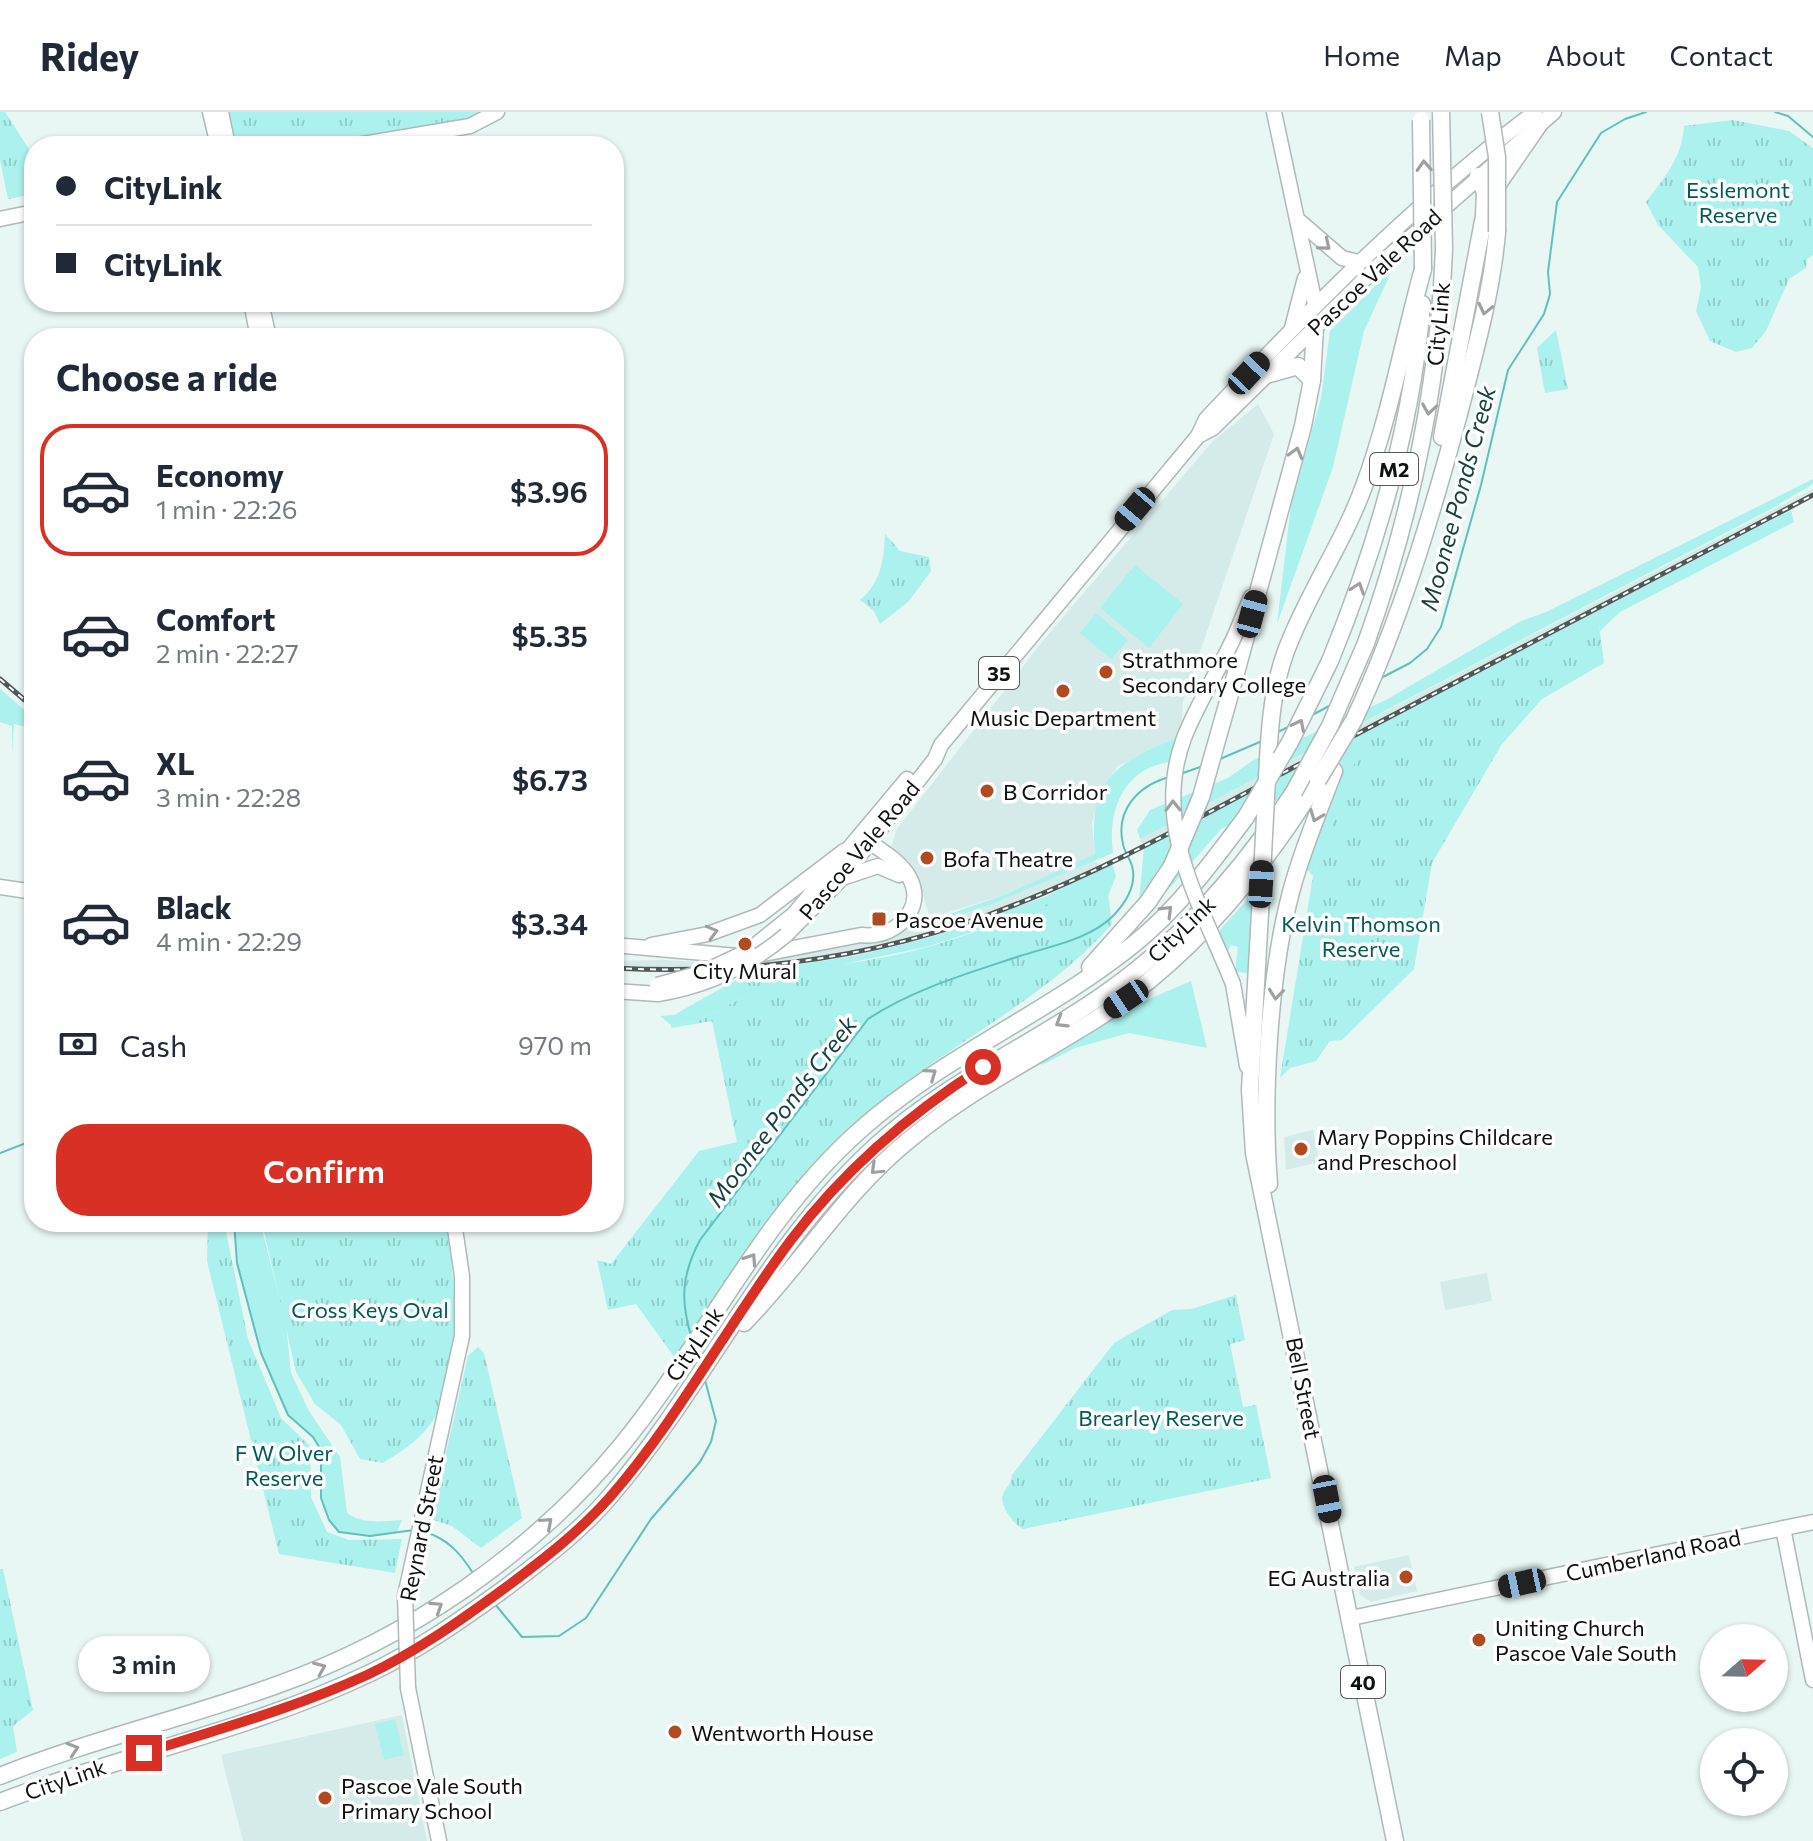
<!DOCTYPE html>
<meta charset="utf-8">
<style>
:root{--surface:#fff;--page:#f6f6f7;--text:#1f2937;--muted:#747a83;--line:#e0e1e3;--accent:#d93025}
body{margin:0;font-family:Commissioner,sans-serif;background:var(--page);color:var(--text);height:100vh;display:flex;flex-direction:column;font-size:30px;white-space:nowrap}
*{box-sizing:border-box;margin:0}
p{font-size:26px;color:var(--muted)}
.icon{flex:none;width:44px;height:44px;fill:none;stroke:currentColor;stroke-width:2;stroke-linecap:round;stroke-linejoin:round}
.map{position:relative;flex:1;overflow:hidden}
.details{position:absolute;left:24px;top:216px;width:600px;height:904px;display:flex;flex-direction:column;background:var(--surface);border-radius:32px;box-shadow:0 2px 6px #0004}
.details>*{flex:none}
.banner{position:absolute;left:24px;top:24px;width:600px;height:176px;border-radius:32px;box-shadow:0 2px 6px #0004;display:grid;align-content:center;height:176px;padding:0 32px;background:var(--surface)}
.needle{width:52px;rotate:70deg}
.controls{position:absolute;left:1700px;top:1512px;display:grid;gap:16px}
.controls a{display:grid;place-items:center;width:88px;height:88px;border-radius:50%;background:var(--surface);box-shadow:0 2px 6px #0004;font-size:40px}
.end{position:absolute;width:36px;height:36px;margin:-18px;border:10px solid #d93025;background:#fff;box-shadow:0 0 0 4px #fff}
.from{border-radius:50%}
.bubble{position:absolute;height:56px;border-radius:28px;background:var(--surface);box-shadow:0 2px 6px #0004;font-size:26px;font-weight:600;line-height:56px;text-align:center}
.car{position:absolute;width:24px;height:48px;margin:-24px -12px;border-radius:10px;box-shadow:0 0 6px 2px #0007;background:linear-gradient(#222 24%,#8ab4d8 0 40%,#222 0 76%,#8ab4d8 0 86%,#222 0)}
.banner b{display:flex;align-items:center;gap:28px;height:76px;font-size:30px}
.banner b+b{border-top:2px solid var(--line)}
.banner i{width:20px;height:20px;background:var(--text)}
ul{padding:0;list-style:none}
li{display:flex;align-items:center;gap:24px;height:132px;margin:0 16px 12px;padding:0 16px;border:4px solid transparent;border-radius:32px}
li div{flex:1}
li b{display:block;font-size:30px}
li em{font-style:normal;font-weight:600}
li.current{border-color:var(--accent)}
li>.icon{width:72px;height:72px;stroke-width:1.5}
h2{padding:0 32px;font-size:36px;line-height:96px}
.pay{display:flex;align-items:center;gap:20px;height:88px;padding:0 32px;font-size:30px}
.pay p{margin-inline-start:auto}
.action{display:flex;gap:16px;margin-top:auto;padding:16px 32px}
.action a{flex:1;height:92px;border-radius:32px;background:var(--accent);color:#fff;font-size:32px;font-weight:600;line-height:92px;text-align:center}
header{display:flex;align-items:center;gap:48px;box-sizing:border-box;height:112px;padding:0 40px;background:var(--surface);border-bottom:2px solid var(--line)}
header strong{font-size:38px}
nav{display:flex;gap:44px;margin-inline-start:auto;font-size:28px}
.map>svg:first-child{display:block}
.built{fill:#d5ebea}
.grass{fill:#abf1ed}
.park{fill:url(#park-tufts)}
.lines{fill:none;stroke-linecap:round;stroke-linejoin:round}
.stream{stroke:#60c0bc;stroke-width:2}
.secondary-casing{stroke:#aebab9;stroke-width:17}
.primary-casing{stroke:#aebab9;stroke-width:17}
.highway-casing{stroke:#aebab9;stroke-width:19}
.secondary{stroke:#fff;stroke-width:14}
.primary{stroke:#fff;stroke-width:14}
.highway{stroke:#fff;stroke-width:16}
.rail-casing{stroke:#505857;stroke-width:5}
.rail{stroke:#fff;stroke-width:2;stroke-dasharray:6;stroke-linecap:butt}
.secondary-bridge-casing{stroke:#aebab9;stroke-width:17;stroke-linecap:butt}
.primary-bridge-casing{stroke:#aebab9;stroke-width:17;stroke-linecap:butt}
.highway-bridge-casing{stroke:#aebab9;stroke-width:19;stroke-linecap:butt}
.secondary-bridge{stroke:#fff;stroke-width:14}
.primary-bridge{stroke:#fff;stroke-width:14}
.highway-bridge{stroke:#fff;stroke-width:16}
.oneway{stroke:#9ea0a0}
.route{stroke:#d93025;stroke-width:10}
.poi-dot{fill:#b14b1f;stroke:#fff;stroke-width:3}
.labels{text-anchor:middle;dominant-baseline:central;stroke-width:7;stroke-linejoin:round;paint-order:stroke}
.shield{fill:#fff;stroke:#565958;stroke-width:2}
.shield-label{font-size:20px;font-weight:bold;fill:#0d1211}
.park-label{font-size:22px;fill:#005a58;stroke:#fff}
.street-label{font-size:22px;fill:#0d1211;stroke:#fff}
.poi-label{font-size:22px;fill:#0d1211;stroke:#fff;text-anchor:start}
.water-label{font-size:24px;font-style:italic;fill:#154240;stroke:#fff}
</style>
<header>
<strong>Ridey</strong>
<nav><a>Home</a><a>Map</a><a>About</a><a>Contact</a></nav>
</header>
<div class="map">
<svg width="1813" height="1729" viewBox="0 0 1813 1729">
<defs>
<pattern id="park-tufts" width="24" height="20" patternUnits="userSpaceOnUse" patternTransform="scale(2)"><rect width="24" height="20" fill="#abf1ed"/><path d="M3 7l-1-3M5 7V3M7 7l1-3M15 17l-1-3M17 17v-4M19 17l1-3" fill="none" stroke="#92ceca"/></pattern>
</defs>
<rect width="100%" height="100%" fill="#e8f6f4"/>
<!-- built -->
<g class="built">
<path d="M1258,292L1274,322L1183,590L1181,625L1118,654L1102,677L1092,711L1095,742L1004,783L930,806L921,776L907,755L889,740L897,717L1042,530L1212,330Z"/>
<path d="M1813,377V385L1791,398L1222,696L1144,735L1140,727Z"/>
<path d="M1094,749L1106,757L1007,800L940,823L856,844L752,859L773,845L864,830L943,809Z"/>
<path d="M665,848L714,851L692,860L614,858V849Z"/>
<path d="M1313,1018L1319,1050L1286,1058L1284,1025Z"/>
<path d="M1487,1161L1492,1189L1445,1198L1440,1170Z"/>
<path d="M1409,1443L1417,1479L1371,1490L1360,1483L1354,1455Z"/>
<path d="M402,1603L427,1729H243L221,1643Z"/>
</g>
<!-- grass -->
<g class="grass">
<path d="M1393,156L1364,219L1333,355L1277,512L1291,393L1321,286L1330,219Z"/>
<path d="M1813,367V372L1771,397L1140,727L1137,718L1150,698L1228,666L1252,649L1386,588L1521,509L1546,500Z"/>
<path d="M1791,398L1794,410L1620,500L1600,519L1598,505L1363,631L1313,764L1305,755L1342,656L1221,717L1147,802L1139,791L1144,735Z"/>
<path d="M1135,453L1183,492L1149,536L1100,496Z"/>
<path d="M1096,501L1128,528L1111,547L1080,521Z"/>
<path d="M0,577L34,606V617L14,612L12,641V614L0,610Z"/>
<path d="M1181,625L1169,650C1123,657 1107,699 1113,741L982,796L878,827L1004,783L1095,742C1088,667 1116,649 1181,625Z"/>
<path d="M1112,751L1116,764L1108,784L1105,767L1034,800L926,835L848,851L752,881L699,908L671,913L660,904L674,903L752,859L856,844L940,823L1047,784Z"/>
<path d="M1249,786L1253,801L1250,861L1235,860L1238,835L1231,833L1226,843L1218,820Z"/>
<path d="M1191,869L1207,936L1129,921L1075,936L1042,953L1041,949L1124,898Z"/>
<path d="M234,1110H260L286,1212L291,1261L309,1299L340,1345L347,1401C364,1413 382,1409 402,1408L397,1420L370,1424L339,1420L329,1408L321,1386V1337L313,1325L288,1303L261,1241L237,1151Z"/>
<path d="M395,1607L404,1643L384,1648L375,1612Z"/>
</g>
<!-- park -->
<g class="park">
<path d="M0,0H5L34,45V82L8,87L0,48Z"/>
<path d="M228,0H480L482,10L310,34H236Z"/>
<path d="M1733,8L1789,19L1813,36V143L1807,147L1806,156L1789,167L1766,219L1752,236L1736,240L1710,229L1696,199L1701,175L1698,155L1658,113L1646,90C1664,66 1682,46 1684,14Z"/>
<path d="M1556,218L1568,277L1545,281L1537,236Z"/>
<path d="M885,422L900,439L929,445L931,459L909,489L880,512L874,499L860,488C881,471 884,447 885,422Z"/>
<path d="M1598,504L1604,551L1542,587L1502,632L1432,751L1414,857L1342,928L1330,929L1316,949L1290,956L1280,966L1313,764L1362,631Z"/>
<path d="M1106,766L1112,812C1043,891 940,935 862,1006C787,1075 733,1163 675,1246L636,1192L608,1198L597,1148L611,1152L699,1039L737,1030L712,909L671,916V913L699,908L752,881L746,869L752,864C810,856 871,851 928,835C990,817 1048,793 1106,766Z"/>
<path d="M208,1110H224L248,1227L281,1306L310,1334L311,1385L327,1420L349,1428L402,1427L395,1461L279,1442L207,1149Z"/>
<path d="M262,1110H445C456,1163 461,1251 437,1301C426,1324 404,1338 383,1351L360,1347L341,1313L315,1292L296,1260Z"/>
<path d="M1236,1183L1245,1228L1230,1232L1243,1295L1256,1293L1271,1366L1023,1417C1015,1413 998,1393 1003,1382C1007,1374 1011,1373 1012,1363L1114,1231L1172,1198L1192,1197Z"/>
<path d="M478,1235L484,1241L522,1406L481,1436L452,1414L431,1407L468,1244Z"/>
<path d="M0,1457H3L33,1598L13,1614L17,1640L0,1647Z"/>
</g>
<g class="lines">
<!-- stream -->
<g class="stream">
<path d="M1775,0L1788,4L1813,25"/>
<path d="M1381,566L1410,551L1427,537L1441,515L1481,373L1508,258L1544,202L1550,182L1548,160L1557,90L1601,21L1625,7L1646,0"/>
<path d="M1314,602L1333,592"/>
<path d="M1278,620L1290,614"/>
<path d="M1220,647L1262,629"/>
<path d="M1183,661L1203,654"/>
<path d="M0,1041L34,1028"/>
<path d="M234,1110L237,1151L261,1241L288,1303L313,1325L321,1338V1386L329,1408L339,1420L370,1424L414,1418"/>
<path d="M691,1224C680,1187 682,1162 700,1128L868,907C913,877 969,861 1020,844C1051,834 1091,827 1114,803C1126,790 1137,772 1132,754C1130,746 1124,740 1123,732C1115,698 1138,674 1169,665"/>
<path d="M425,1420C448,1427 460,1441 473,1461"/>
<path d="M495,1492L522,1525L559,1524L586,1506L651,1407L700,1350L711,1330L716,1309L705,1268"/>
</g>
<!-- secondary casing -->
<g class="secondary-casing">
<g id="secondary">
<path d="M210,0L218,34"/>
<path d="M221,0L228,34"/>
<path d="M1274,0L1315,192"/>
<path d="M351,34L470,14L497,0"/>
<path d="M0,107L34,100"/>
<path d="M1297,107L1342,146L1358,150"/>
<path d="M251,190L258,226"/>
<path d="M261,190L269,226"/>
<path d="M1292,216L1305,166"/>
<path d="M842,766L878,754L899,763"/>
<path d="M614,833L737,844"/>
<path d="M651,833L708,822L760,803L844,739"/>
<path d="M758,843L861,823C892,828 928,798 909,765C900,748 877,736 861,724"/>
<path d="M1783,1416L1813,1568"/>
<path d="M405,1484L462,1224V1164L454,1110"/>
<path d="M1351,1506L1813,1410"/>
<path d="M408,1576L439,1729"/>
</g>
</g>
<!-- primary casing -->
<g class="primary-casing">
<g id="primary">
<path d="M1198,324L1213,316L1380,152L1554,0"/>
<path d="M1236,521L1251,485"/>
<path d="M0,775L34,780"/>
<path d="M786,823L842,766L935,647L941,633L1198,324L1206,307C1310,197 1414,91 1535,0"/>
<path d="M748,839L794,802L907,667"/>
<path d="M1233,872L1247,954"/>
<path d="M614,879L658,882"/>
</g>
</g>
<!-- highway casing -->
<g class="highway-casing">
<g id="highway">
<path d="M1496,75L1540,11"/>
<path d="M1266,263L1298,254L1312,268"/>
<path d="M1442,325L1484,104L1485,80L1478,64"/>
<path d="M1366,531C1412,402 1439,272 1444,136"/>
<path d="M1330,549C1377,434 1412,315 1422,192"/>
<path d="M1236,561L1303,314L1312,268L1315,214"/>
<path d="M1354,608C1400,509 1432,403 1460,298C1475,239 1492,180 1497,120"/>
<path d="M1268,647C1270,611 1273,574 1286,539C1307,482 1343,432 1364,374C1390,304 1403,229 1423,157"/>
<path d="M1260,801L1250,978L1254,1041L1395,1729"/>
<path d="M1090,855L1148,790L1172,754"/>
<path d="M1269,1072C1262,986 1269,863 1291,780C1302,738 1319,699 1334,659"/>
<path d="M744,1211C802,1152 844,1080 910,1027C968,979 1035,946 1098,906C1191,846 1261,761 1318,668"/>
<path d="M0,1664C90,1628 186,1606 277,1573C409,1526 531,1443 620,1335C704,1233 759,1108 859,1019C943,944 1047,902 1134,832C1178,797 1213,749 1246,705"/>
<path d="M0,1690C121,1643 251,1618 368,1562C417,1539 461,1508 504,1477C542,1448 581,1419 612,1382C707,1270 768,1131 878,1032C944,972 1024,937 1097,887C1178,832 1240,762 1294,680"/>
</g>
</g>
<!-- secondary -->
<use href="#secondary" class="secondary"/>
<!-- primary -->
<use href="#primary" class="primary"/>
<!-- highway -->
<use href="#highway" class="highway"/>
<!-- rail casing -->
<g class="rail-casing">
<g id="rail">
<path d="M0,567L34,596"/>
<path d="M614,856C742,863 868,847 988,803C1109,759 1222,692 1336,633C1495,550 1654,466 1813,383"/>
</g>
</g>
<!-- rail -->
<use href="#rail" class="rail"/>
<!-- secondary-bridge casing -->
<g class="secondary-bridge-casing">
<path id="secondary-bridge" d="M405,1484L408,1576"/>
</g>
<!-- primary-bridge casing -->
<g class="primary-bridge-casing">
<g id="primary-bridge">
<path d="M1233,872C1201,792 1151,714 1184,626C1198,590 1220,557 1236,521"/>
<path d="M657,873L701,861L748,839"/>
<path d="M658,882C707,874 748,855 786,823"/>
</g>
</g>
<!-- highway-bridge casing -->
<g class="highway-bridge-casing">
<g id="highway-bridge">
<path d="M1441,0L1444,136"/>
<path d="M1490,0L1497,45V120"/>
<path d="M1421,8L1423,157"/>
<path d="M1318,668L1354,608"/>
<path d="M1294,680L1330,614L1366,531"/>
<path d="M1246,705L1290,630L1330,549"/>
<path d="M1172,754L1201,685L1236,561"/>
<path d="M1260,801L1268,647"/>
</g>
</g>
<!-- secondary-bridge -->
<use href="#secondary-bridge" class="secondary-bridge"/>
<!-- primary-bridge -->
<use href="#primary-bridge" class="primary-bridge"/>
<!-- highway-bridge -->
<use href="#highway-bridge" class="highway-bridge"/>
</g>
<!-- one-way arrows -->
<defs><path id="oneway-chevron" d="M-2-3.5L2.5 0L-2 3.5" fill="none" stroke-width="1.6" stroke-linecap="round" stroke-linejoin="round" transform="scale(2)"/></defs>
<g class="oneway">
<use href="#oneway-chevron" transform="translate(1424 54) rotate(-93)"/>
<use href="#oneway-chevron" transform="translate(1325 133) rotate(40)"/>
<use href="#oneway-chevron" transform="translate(1485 197) rotate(103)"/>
<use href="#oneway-chevron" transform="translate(1429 297) rotate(99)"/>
<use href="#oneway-chevron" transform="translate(1296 341) rotate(-75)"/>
<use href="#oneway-chevron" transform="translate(1358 476) rotate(-71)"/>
<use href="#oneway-chevron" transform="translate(1299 613) rotate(-63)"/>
<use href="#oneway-chevron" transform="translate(1173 694) rotate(-91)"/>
<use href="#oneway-chevron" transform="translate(1316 704) rotate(111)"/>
<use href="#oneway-chevron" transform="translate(1167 799) rotate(-45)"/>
<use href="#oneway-chevron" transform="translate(712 820) rotate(-16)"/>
<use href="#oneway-chevron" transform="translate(1276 882) rotate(96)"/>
<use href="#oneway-chevron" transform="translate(1061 910) rotate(149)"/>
<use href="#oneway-chevron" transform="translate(931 962) rotate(-35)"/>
<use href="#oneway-chevron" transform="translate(876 1057) rotate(136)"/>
<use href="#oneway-chevron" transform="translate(751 1147) rotate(-56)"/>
<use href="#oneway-chevron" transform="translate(547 1411) rotate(-42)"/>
<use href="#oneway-chevron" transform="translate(437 1495) rotate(-33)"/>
<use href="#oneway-chevron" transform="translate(320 1556) rotate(-23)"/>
<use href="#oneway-chevron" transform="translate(73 1637) rotate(-18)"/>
</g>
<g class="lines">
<!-- route -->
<path class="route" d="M144,1641C219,1617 295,1596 367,1563C418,1539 464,1506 509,1473C545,1446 580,1419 610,1385C679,1306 728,1212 791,1128C844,1058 909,1002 983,955"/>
</g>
<!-- markers -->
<g class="poi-dot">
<circle cx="1106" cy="560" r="8"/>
<circle cx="1063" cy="579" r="8"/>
<circle cx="987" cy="679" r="8"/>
<circle cx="927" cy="746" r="8"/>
<rect x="871" y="799" width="16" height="16" rx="4"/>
<circle cx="745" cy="832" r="8"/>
<circle cx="1301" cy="1037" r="8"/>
<circle cx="1406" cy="1465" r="8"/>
<circle cx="1479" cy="1528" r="8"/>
<circle cx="675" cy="1620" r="8"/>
<circle cx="325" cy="1686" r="8"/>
</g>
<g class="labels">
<!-- shield labels -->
<g class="shield">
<rect x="1370" y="341" width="48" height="32" rx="6"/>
<rect x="979" y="545" width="40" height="32" rx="6"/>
<rect x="1341" y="1554" width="44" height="32" rx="6"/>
</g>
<g class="shield-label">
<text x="1394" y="357">M2</text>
<text x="999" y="561">35</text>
<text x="1363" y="1570">40</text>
</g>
<!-- park labels -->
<g class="park-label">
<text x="1738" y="77">Esslemont<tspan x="1738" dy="25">Reserve</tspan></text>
<text x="1361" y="811">Kelvin Thomson<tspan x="1361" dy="25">Reserve</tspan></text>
<text x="370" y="1197">Cross Keys Oval</text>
<text x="1161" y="1305">Brearley Reserve</text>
<text x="284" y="1340">F W Olver<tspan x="284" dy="25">Reserve</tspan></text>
</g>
<!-- street labels -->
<g class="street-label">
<text transform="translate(1374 160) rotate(-43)">Pascoe Vale Road</text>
<text transform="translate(1438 212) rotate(-85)">CityLink</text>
<text transform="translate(859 738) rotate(-50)">Pascoe Vale Road</text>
<text transform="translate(1181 817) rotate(-44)">CityLink</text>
<text transform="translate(694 1232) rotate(-56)">CityLink</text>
<text transform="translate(1304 1276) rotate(79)">Bell Street</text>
<text transform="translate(421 1416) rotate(-79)">Reynard Street</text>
<text transform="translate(1653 1443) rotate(-12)">Cumberland Road</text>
<text transform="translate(65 1667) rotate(-19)">CityLink</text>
</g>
<!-- poi labels -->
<g class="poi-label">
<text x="1122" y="547">Strathmore<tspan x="1122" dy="25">Secondary College</tspan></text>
<text x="1063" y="605" text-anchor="middle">Music Department</text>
<text x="1003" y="679">B Corridor</text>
<text x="943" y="746">Bofa Theatre</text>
<text x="895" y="807">Pascoe Avenue</text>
<text x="745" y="858" text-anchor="middle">City Mural</text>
<text x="1317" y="1024">Mary Poppins Childcare<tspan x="1317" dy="25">and Preschool</tspan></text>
<text x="1390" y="1465" text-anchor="end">EG Australia</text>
<text x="1495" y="1515">Uniting Church<tspan x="1495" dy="25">Pascoe Vale South</tspan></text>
<text x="691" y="1620">Wentworth House</text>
<text x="341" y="1673">Pascoe Vale South<tspan x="341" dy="25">Primary School</tspan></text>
</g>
<!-- water labels -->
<g class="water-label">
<text transform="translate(1457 386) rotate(-75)">Moonee Ponds Creek</text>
<text transform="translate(781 999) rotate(-53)">Moonee Ponds Creek</text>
</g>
</g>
</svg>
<div class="controls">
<a><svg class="needle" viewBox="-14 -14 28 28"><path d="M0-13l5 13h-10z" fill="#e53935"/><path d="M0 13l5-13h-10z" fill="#747a83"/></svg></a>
<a><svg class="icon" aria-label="locate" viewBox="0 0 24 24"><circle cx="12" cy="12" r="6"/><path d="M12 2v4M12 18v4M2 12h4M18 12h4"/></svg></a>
</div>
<i class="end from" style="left:983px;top:955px"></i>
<i class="end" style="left:144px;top:1641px"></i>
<div class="bubble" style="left:78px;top:1524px;width:132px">3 min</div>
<i class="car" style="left:1249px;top:261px;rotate:43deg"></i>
<i class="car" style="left:1135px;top:397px;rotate:220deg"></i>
<i class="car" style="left:1252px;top:502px;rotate:15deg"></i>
<i class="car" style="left:1261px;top:772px;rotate:3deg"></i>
<i class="car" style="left:1126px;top:887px;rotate:236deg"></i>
<i class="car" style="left:1327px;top:1387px;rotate:169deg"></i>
<i class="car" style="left:1522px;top:1471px;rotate:258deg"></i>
<div class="banner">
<b><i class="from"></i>CityLink</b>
<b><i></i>CityLink</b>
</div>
<section class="details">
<h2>Choose a ride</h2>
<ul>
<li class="current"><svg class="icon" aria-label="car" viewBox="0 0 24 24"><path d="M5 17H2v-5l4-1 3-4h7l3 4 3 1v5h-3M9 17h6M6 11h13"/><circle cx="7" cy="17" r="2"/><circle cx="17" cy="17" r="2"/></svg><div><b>Economy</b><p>1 min · 22:26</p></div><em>$3.96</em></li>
<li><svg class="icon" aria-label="car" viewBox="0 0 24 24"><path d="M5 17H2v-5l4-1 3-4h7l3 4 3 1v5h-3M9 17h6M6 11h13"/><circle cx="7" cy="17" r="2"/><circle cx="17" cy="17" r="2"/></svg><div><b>Comfort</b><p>2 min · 22:27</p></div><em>$5.35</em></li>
<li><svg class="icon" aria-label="car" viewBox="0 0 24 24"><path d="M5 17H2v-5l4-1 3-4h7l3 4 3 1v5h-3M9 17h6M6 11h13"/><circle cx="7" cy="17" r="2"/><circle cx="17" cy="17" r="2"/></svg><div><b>XL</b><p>3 min · 22:28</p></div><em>$6.73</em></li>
<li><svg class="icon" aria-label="car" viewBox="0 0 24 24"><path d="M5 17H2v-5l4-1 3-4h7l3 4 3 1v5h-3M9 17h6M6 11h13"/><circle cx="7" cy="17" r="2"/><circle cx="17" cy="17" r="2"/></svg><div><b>Black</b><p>4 min · 22:29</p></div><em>$3.34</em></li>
</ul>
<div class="pay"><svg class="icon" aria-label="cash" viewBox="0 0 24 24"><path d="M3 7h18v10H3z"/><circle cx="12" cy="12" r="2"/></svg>Cash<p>970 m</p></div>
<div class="action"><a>Confirm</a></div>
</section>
</div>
